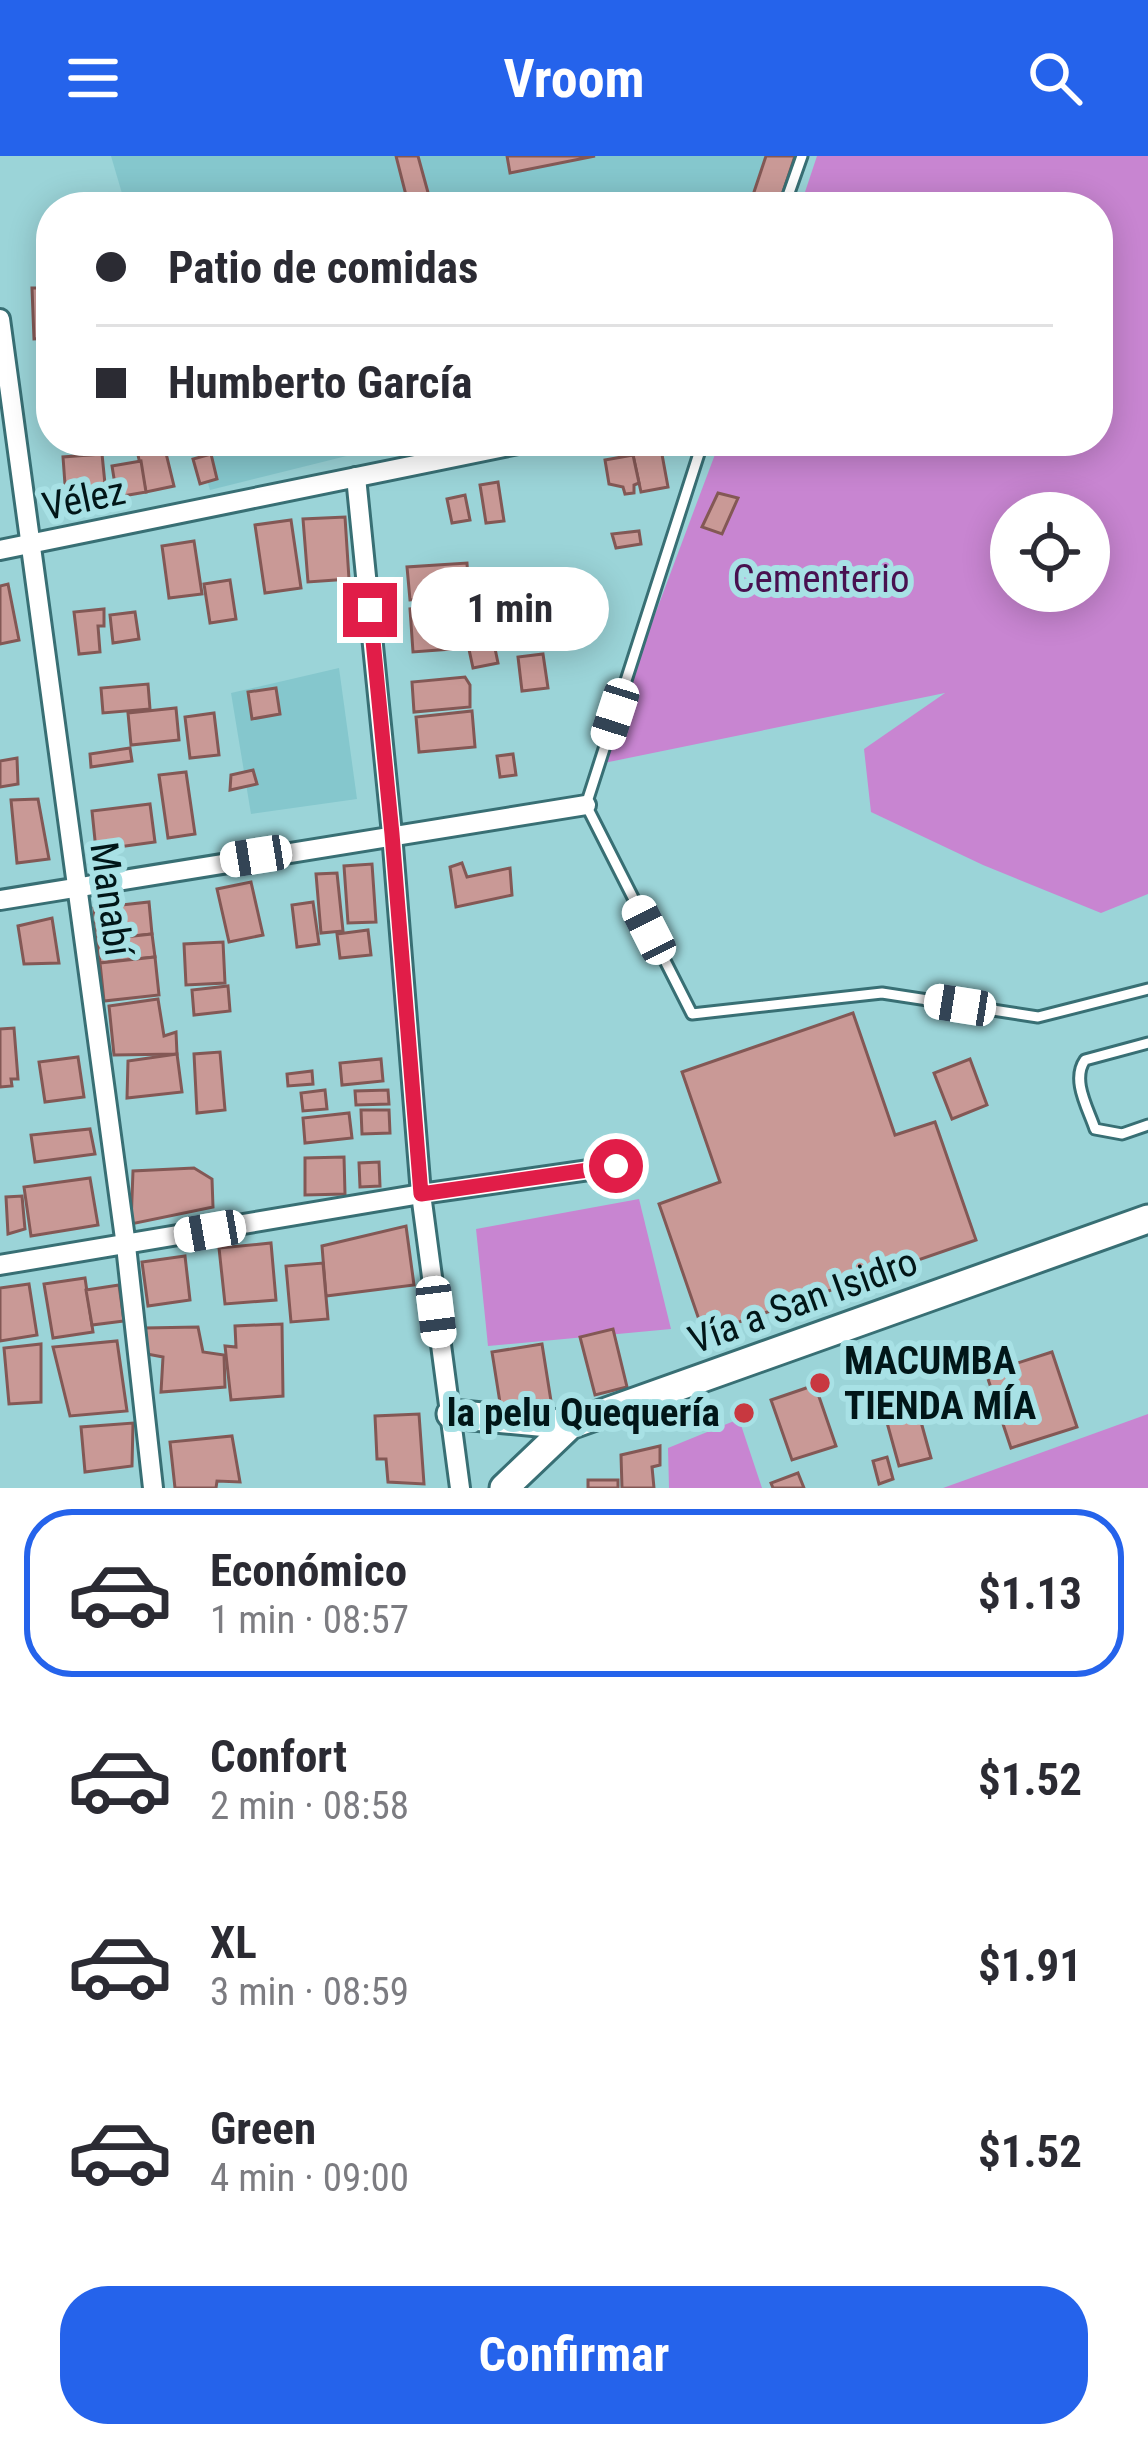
<!DOCTYPE html>
<html lang="es">
<meta charset="utf-8">
<style>
:root{--surface:#fff;--page:#f7f7f7;--text:#2b2b33;--muted:#7c7c81;--line:#e1e1e2;--accent:#2563eb}
body{margin:0;font-family:"Roboto Condensed",sans-serif;background:var(--page);color:var(--text);height:100vh;display:flex;flex-direction:column;font-size:45px;white-space:nowrap}
*{box-sizing:border-box;margin:0}
p{font-size:39px;color:var(--muted)}
.icon{flex:none;width:66px;height:66px;fill:none;stroke:currentColor;stroke-width:2;stroke-linecap:round;stroke-linejoin:round}
.map{position:relative;height:1332px;overflow:hidden}
.side{display:flex;flex-direction:column;background:var(--surface);flex:1}
.side>*{flex:none}
.hud{position:absolute;left:36px;top:36px;width:1077px;height:264px;border-radius:48px;box-shadow:0 6px 30px #0003;display:grid;align-content:center;height:264px;padding:0 60px;background:var(--surface)}
.fabs{position:absolute;left:990px;top:336px;display:grid;gap:24px}
.fabs a{display:grid;place-items:center;width:120px;height:120px;border-radius:50%;background:var(--surface);box-shadow:0 6px 30px #0003;font-size:60px}
.end{position:absolute;width:54px;height:54px;margin:-27px;border:15px solid #e11d48;background:#fff;box-shadow:0 0 0 6px #fff}
.from{border-radius:50%}
.bubble{position:absolute;height:84px;border-radius:42px;background:var(--surface);box-shadow:0 6px 30px #0003;font-size:39px;font-weight:700;line-height:84px;text-align:center}
.car{position:absolute;width:36px;height:72px;margin:-36px -18px;border-radius:15px;box-shadow:0 0 9px 3px #0007;background:linear-gradient(#fff 24%,#345 0 40%,#fff 0 76%,#345 0 86%,#fff 0)}
.hud b{display:flex;align-items:center;gap:42px;height:114px;font-size:45px}
.hud b+b{border-top:3px solid var(--line)}
.hud i{width:30px;height:30px;background:var(--text)}
ul{padding:21px 0 0;list-style:none}
li{display:flex;align-items:center;gap:36px;height:168px;margin:0 24px 18px;padding:0 36px;border:6px solid transparent;border-radius:48px}
li div{flex:1}
li b{display:block;font-size:45px}
li em{font-style:normal;font-weight:700}
li.active{border-color:var(--accent)}
li>.icon{width:108px;height:108px;stroke-width:1.5}
.action{display:flex;gap:24px;margin-top:auto;padding:24px 60px}
.action a{flex:1;height:138px;border-radius:48px;background:var(--accent);color:#fff;font-size:48px;font-weight:700;line-height:138px;text-align:center}
header{display:flex;justify-content:space-between;align-items:center;height:156px;padding:0 60px;background:var(--accent);color:#fff;font-size:54px;font-weight:700}
.map>svg:first-child{display:block}
.built{fill:#85c7cd}
.green{fill:#c885d1;fill-rule:evenodd}
.building{fill:#c99996;stroke:#835855;stroke-width:3}
.lines{fill:none;stroke-linecap:round;stroke-linejoin:round}
.lane-casing{stroke:#386f74;stroke-width:15}
.street-casing{stroke:#386f74;stroke-width:24}
.secondary-casing{stroke:#386f74;stroke-width:33}
.lane{stroke:#fff;stroke-width:9}
.street{stroke:#fff;stroke-width:18}
.secondary{stroke:#fff;stroke-width:27}
.route{stroke:#e11d48;stroke-width:15}
.poi-dot{fill:#c83840;stroke:#a8e1e5;stroke-width:4.5}
.labels{text-anchor:middle;dominant-baseline:central;stroke-width:12;stroke-linejoin:round;paint-order:stroke}
.street-label{font-size:39px;fill:#011618;stroke:#a8e1e5}
.park-label{font-size:39px;fill:#481150;stroke:#a8e1e5}
.poi-label{font-size:39px;font-weight:bold;fill:#011618;stroke:#a8e1e5;text-anchor:start}
</style>
<header><svg class="icon" aria-label="menu" viewBox="0 0 24 24"><path d="M4 6h16M4 12h16M4 18h16"/></svg>Vroom<svg class="icon" aria-label="search" viewBox="0 0 24 24"><circle cx="10" cy="10" r="6"/><path d="M15 15l6 6"/></svg></header>
<div class="map">
<svg width="1148" height="1332" viewBox="0 0 1148 1332">
<rect width="100%" height="100%" fill="#9bd4d8"/>
<!-- built -->
<g class="built">
<path d="M111,0H779L762,51H126Z"/>
<path d="M195,285H407L210,334Z"/>
<path d="M339,512L357,643L251,658L231,537Z"/>
</g>
<!-- green -->
<g class="green">
<path d="M817,0H1148V738L1101,757L983,709L871,656L864,593L945,537L599,608L720,285H1098V51H800ZM1011,357H1089V435H1011Z"/>
<path d="M639,1043L671,1173L488,1190L476,1073Z"/>
<path d="M1148,1258V1332H943Z"/>
<path d="M739,1263L762,1332H669L668,1292Z"/>
</g>
<!-- building -->
<g class="building">
<path d="M396,0H418L432,51H409Z"/>
<path d="M507,0H595L510,17Z"/>
<path d="M766,0H795L778,51H749Z"/>
<path d="M545,41L552,51H499Z"/>
<path d="M32,132H51V182L34,183Z"/>
<path d="M135,285H163L174,330L146,336Z"/>
<path d="M661,293L668,331L641,336L633,299Z"/>
<path d="M102,298L106,338L66,342L63,301Z"/>
<path d="M211,298L217,323L200,328L193,303Z"/>
<path d="M633,299L639,327L634,329V337L625,338L623,331L609,328L605,304Z"/>
<path d="M141,305L146,336L117,341L112,310Z"/>
<path d="M498,326L504,365L486,367L480,329Z"/>
<path d="M718,337L738,342L722,378L702,371Z"/>
<path d="M465,339L470,364L452,367L447,343Z"/>
<path d="M345,361L349,423L308,426L303,363Z"/>
<path d="M291,364L301,432L265,437L255,369Z"/>
<path d="M639,375L641,388L616,392L612,378Z"/>
<path d="M194,385L202,438L169,442L162,390Z"/>
<path d="M467,407L469,440L410,444L407,411Z"/>
<path d="M230,424L236,463L210,467L204,428Z"/>
<path d="M538,425L540,446L523,448L521,427Z"/>
<path d="M8,428L19,484L0,488V430Z"/>
<path d="M458,450V460L449,461L451,493L413,496L410,453Z"/>
<path d="M527,450L531,473L507,477L504,454Z"/>
<path d="M104,453V470H98L100,496L79,498L74,456Z"/>
<path d="M135,456L139,483L113,487L110,459Z"/>
<path d="M492,478L498,507L473,512L467,484Z"/>
<path d="M543,498L548,532L522,535L518,501Z"/>
<path d="M465,521L470,529V551L414,556L412,526Z"/>
<path d="M148,528L150,553L103,557L101,532Z"/>
<path d="M276,532L280,558L252,563L248,536Z"/>
<path d="M176,552L179,584L131,589L128,557Z"/>
<path d="M472,555L475,591L419,596L416,561Z"/>
<path d="M214,557L219,599L190,602L185,561Z"/>
<path d="M130,592L132,605L91,611L90,598Z"/>
<path d="M513,598L516,619L500,621L497,600Z"/>
<path d="M17,602L18,628L0,631V605Z"/>
<path d="M253,614L257,628L230,634L231,619Z"/>
<path d="M186,616L195,678L168,682L159,619Z"/>
<path d="M38,643L49,703L17,707L11,644Z"/>
<path d="M150,648L155,686L96,694L92,655Z"/>
<path d="M462,707L467,721L510,712L512,739L456,751L450,711Z"/>
<path d="M372,708L376,766L348,767L344,710Z"/>
<path d="M337,717L343,775L321,777L316,718Z"/>
<path d="M251,726L263,779L229,786L217,733Z"/>
<path d="M149,746L152,778L97,784L94,752Z"/>
<path d="M313,746L319,788L297,791L292,749Z"/>
<path d="M52,762L59,807L24,808L18,770Z"/>
<path d="M368,774L371,799L340,802L337,778Z"/>
<path d="M152,778L155,801L100,807L97,784Z"/>
<path d="M223,786L225,827L186,829L184,788Z"/>
<path d="M155,801L159,839L104,845L100,807Z"/>
<path d="M228,830L230,855L194,859L192,834Z"/>
<path d="M158,843L164,880L176,876L177,898L114,899L109,850Z"/>
<path d="M853,857L895,979L935,966L976,1084L704,1178L659,1048L720,1026L682,916Z"/>
<path d="M14,872L18,923H11L12,930L0,931V873Z"/>
<path d="M220,896L225,954L197,957L194,898Z"/>
<path d="M177,898L182,936L127,942L128,905Z"/>
<path d="M78,901L84,941L45,946L39,906Z"/>
<path d="M381,903L383,925L342,929L340,907Z"/>
<path d="M970,903L987,949L952,963L934,917Z"/>
<path d="M312,915L313,928L288,930L287,918Z"/>
<path d="M325,934L327,953L303,955L301,937Z"/>
<path d="M388,934L389,948L356,949L355,935Z"/>
<path d="M361,954H389L390,977L362,978Z"/>
<path d="M349,957L352,982L305,987L303,962Z"/>
<path d="M90,973L95,998L35,1006L31,979Z"/>
<path d="M344,1001L345,1038L305,1039V1002Z"/>
<path d="M379,1006L380,1030L360,1031L359,1007Z"/>
<path d="M194,1012L212,1023L213,1051L131,1068L133,1015Z"/>
<path d="M90,1022L98,1069L31,1080L24,1031Z"/>
<path d="M22,1040L25,1073L8,1078L6,1041Z"/>
<path d="M406,1070L414,1129L326,1140L322,1090Z"/>
<path d="M271,1087L276,1144L225,1148L219,1092Z"/>
<path d="M185,1100L190,1144L148,1150L142,1106Z"/>
<path d="M323,1107L328,1163L291,1166L286,1110Z"/>
<path d="M85,1122L93,1176L53,1182L44,1128Z"/>
<path d="M29,1128L37,1179L0,1185V1132Z"/>
<path d="M119,1129L124,1165L92,1169L86,1134Z"/>
<path d="M282,1168L283,1240L231,1244L225,1190L236,1191L235,1170Z"/>
<path d="M198,1171L203,1196L224,1199L225,1231L161,1236L163,1201L147,1198L145,1172Z"/>
<path d="M613,1173L627,1231L595,1239L580,1181Z"/>
<path d="M117,1185L127,1255L70,1260L53,1191Z"/>
<path d="M41,1188V1246L9,1248L4,1192Z"/>
<path d="M542,1188L551,1245L501,1253L492,1196Z"/>
<path d="M1052,1196L1077,1271L1011,1292L986,1217Z"/>
<path d="M815,1229L836,1290L792,1304L771,1244Z"/>
<path d="M918,1255L931,1302L899,1310L886,1263Z"/>
<path d="M419,1258L424,1328L388,1326L386,1303H377L375,1260Z"/>
<path d="M133,1267L132,1310L85,1316L81,1271Z"/>
<path d="M232,1280L240,1326L217,1325L216,1332H175L170,1286Z"/>
<path d="M660,1290V1309L652,1311L654,1332H622L621,1299Z"/>
<path d="M887,1301L893,1323L879,1328L873,1305Z"/>
<path d="M798,1317L804,1332H773L771,1327Z"/>
<rect x="588" y="1324" width="30" height="8"/>
</g>
<g class="lines">
<!-- lane casing -->
<g class="lane-casing">
<g id="lane">
<path d="M784,51L802,0"/>
<path d="M703,285L586,649L692,858L882,837L1038,861L1148,833"/>
<path d="M1148,887L1085,904C1071,924 1088,952 1095,973L1122,978L1148,969"/>
</g>
</g>
<!-- street casing -->
<g class="street-casing">
<g id="street">
<path d="M0,163L126,1090L153,1332"/>
<path d="M356,321L392,678L421,1038L460,1332"/>
<path d="M0,394L533,285"/>
<path d="M0,744L586,649"/>
<path d="M0,1109L421,1038L617,1010"/>
</g>
</g>
<!-- secondary casing -->
<g class="secondary-casing">
<g id="secondary">
<path d="M451,1258L570,1269"/>
<path d="M504,1332L570,1269L1148,1063"/>
</g>
</g>
<!-- lane -->
<use href="#lane" class="lane"/>
<!-- street -->
<use href="#street" class="street"/>
<!-- secondary -->
<use href="#secondary" class="secondary"/>
</g>
<g class="lines">
<!-- route -->
<path class="route" d="M370,454L392,678L421,1038L616,1010"/>
</g>
<!-- markers -->
<g class="poi-dot">
<circle cx="820" cy="1227" r="12"/>
<circle cx="744" cy="1257" r="12"/>
</g>
<g class="labels">
<!-- street labels -->
<g class="street-label">
<text transform="translate(84 343) rotate(-12)">Vélez</text>
<text transform="translate(111 743) rotate(82)">Manabí</text>
<text transform="translate(803 1145) rotate(-20)">Vía a San Isidro</text>
</g>
<!-- park labels -->
<g class="park-label">
<text x="821" y="423">Cementerio</text>
</g>
<!-- poi labels -->
<g class="poi-label">
<text x="844" y="1205">MACUMBA<tspan x="844" dy="45">TIENDA MÍA</tspan></text>
<text x="720" y="1257" text-anchor="end">la pelu Quequería</text>
</g>
</g>
</svg>
<div class="fabs">
<a><svg class="icon" aria-label="locate" viewBox="0 0 24 24"><circle cx="12" cy="12" r="6"/><path d="M12 2v4M12 18v4M2 12h4M18 12h4"/></svg></a>
</div>
<i class="end from" style="left:616px;top:1010px"></i>
<i class="end" style="left:370px;top:454px"></i>
<div class="bubble" style="left:411px;top:411px;width:198px">1 min</div>
<i class="car" style="left:615px;top:558px;rotate:198deg"></i>
<i class="car" style="left:256px;top:700px;rotate:261deg"></i>
<i class="car" style="left:649px;top:774px;rotate:333deg"></i>
<i class="car" style="left:960px;top:849px;rotate:279deg"></i>
<i class="car" style="left:210px;top:1075px;rotate:260deg"></i>
<i class="car" style="left:436px;top:1156px;rotate:173deg"></i>
<div class="hud">
<b><i class="from"></i>Patio de comidas</b>
<b><i></i>Humberto García</b>
</div>
</div>
<section class="side">
<ul>
<li class="active"><svg class="icon" aria-label="car" viewBox="0 0 24 24"><path d="M5 17H2v-5l4-1 3-4h7l3 4 3 1v5h-3M9 17h6M6 11h13"/><circle cx="7" cy="17" r="2"/><circle cx="17" cy="17" r="2"/></svg><div><b>Económico</b><p>1 min · 08:57</p></div><em>$1.13</em></li>
<li><svg class="icon" aria-label="car" viewBox="0 0 24 24"><path d="M5 17H2v-5l4-1 3-4h7l3 4 3 1v5h-3M9 17h6M6 11h13"/><circle cx="7" cy="17" r="2"/><circle cx="17" cy="17" r="2"/></svg><div><b>Confort</b><p>2 min · 08:58</p></div><em>$1.52</em></li>
<li><svg class="icon" aria-label="car" viewBox="0 0 24 24"><path d="M5 17H2v-5l4-1 3-4h7l3 4 3 1v5h-3M9 17h6M6 11h13"/><circle cx="7" cy="17" r="2"/><circle cx="17" cy="17" r="2"/></svg><div><b>XL</b><p>3 min · 08:59</p></div><em>$1.91</em></li>
<li><svg class="icon" aria-label="car" viewBox="0 0 24 24"><path d="M5 17H2v-5l4-1 3-4h7l3 4 3 1v5h-3M9 17h6M6 11h13"/><circle cx="7" cy="17" r="2"/><circle cx="17" cy="17" r="2"/></svg><div><b>Green</b><p>4 min · 09:00</p></div><em>$1.52</em></li>
</ul>
<div class="action"><a>Confirmar</a></div>
</section>
